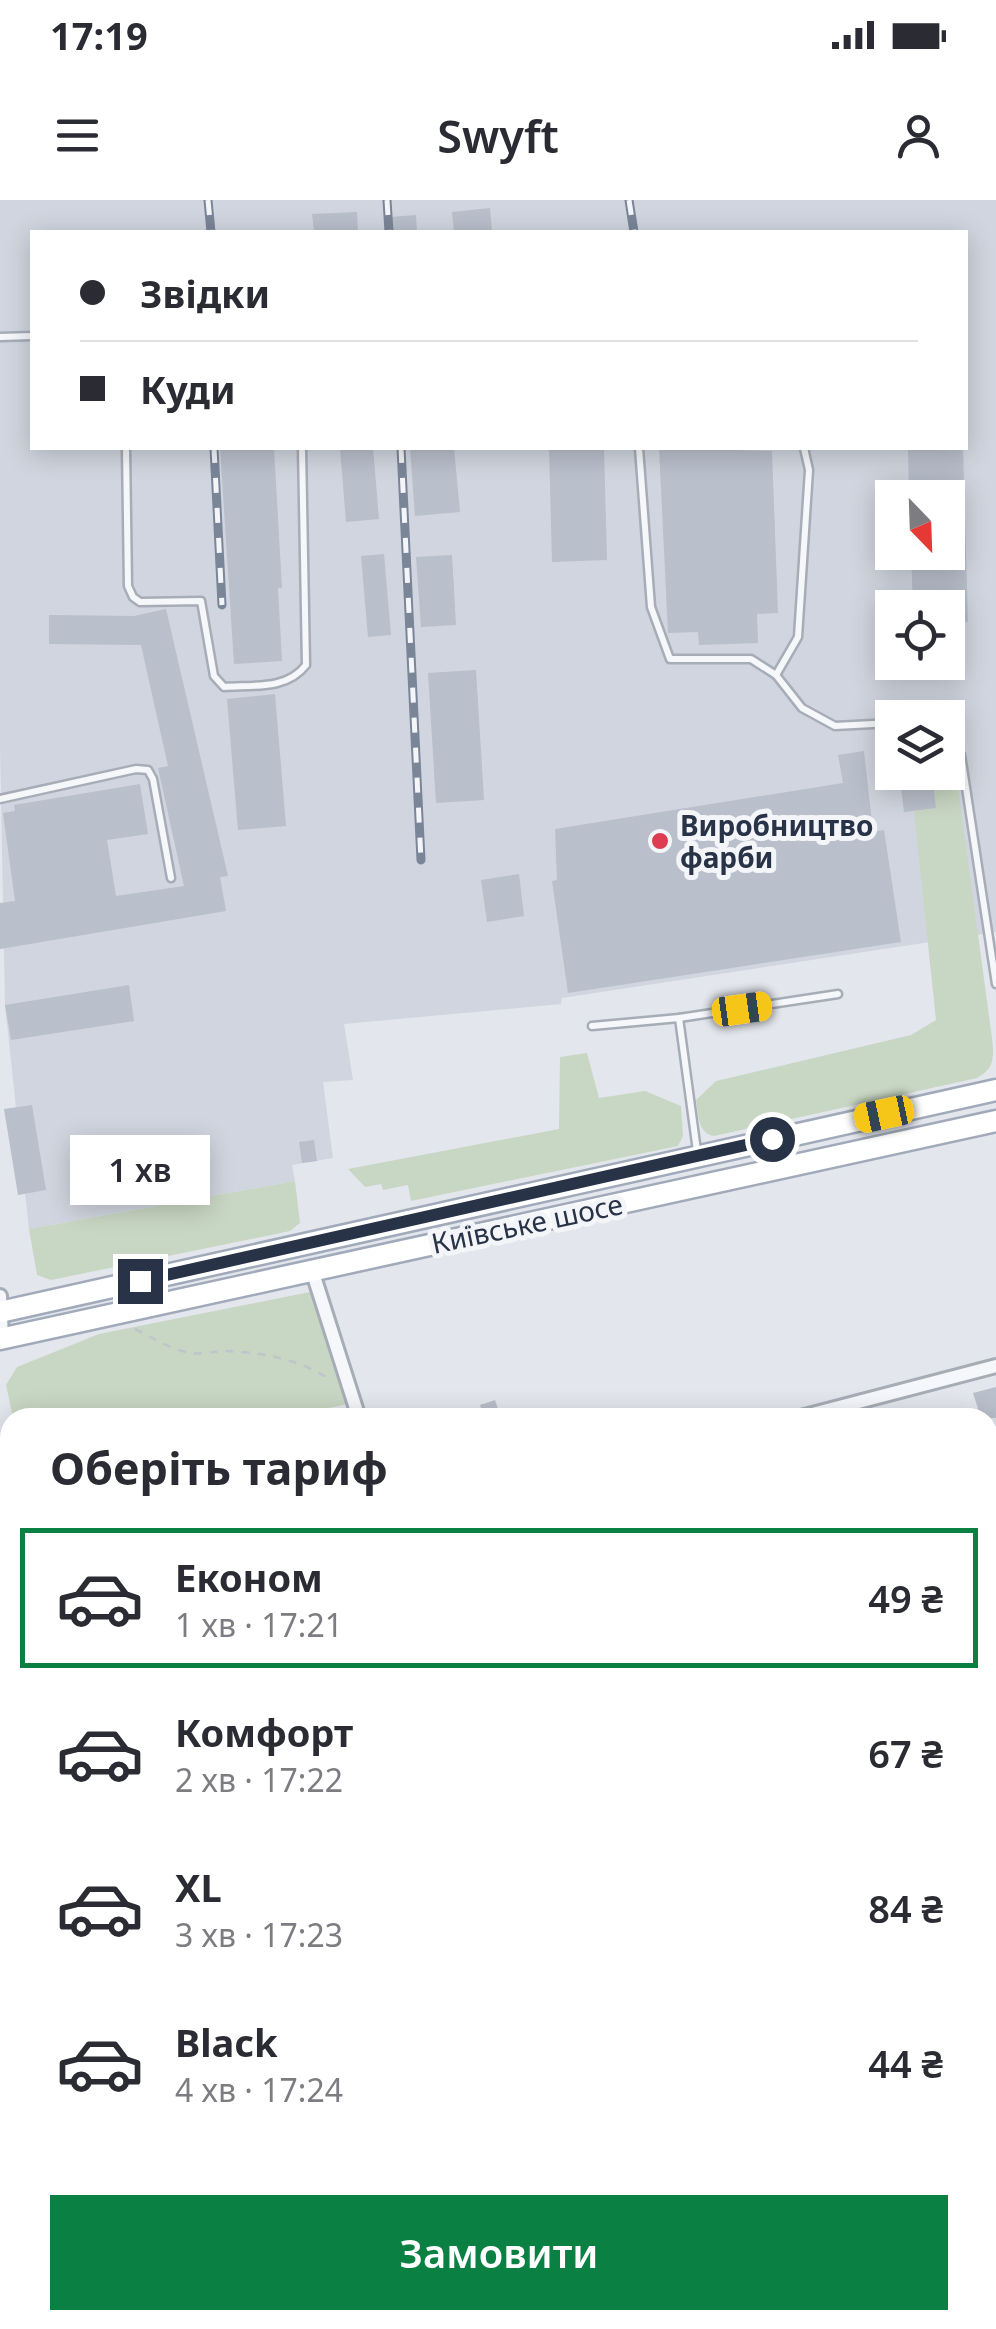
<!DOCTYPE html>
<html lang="uk">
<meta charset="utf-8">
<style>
:root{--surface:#fff;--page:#f7f7f7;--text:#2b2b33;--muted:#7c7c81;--line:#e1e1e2;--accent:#0b8043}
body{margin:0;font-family:"Noto Sans",sans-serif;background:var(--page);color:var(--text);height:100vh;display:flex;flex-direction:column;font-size:38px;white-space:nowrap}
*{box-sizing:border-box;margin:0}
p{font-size:32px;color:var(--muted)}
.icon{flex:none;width:55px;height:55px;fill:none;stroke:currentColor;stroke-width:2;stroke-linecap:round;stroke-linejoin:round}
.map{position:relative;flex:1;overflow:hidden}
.panel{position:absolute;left:0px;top:1208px;width:998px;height:922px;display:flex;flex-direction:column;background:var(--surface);border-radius:30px 30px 0 0;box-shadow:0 5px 25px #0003}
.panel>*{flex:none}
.hud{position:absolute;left:30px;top:30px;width:938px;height:220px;border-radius:0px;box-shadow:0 5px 25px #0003;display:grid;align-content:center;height:220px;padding:0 50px;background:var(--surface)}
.needle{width:65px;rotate:157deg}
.fabs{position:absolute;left:875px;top:280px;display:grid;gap:20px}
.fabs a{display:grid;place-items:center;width:90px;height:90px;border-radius:0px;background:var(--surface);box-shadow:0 5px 25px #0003;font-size:50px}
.end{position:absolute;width:45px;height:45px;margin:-22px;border:12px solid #283347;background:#fff;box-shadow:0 0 0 5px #fff}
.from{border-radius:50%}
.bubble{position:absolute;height:70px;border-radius:0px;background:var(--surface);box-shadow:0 5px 25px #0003;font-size:32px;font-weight:600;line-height:70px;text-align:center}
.car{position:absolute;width:30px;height:60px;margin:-30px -15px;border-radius:12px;box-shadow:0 0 8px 2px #0007;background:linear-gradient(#f5c518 24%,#345 0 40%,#f5c518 0 76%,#345 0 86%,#f5c518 0)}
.hud b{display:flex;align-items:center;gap:35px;height:95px;font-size:38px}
.hud b+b{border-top:2px solid var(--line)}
.hud i{width:25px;height:25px;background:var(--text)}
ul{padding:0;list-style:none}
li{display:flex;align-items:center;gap:30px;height:140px;margin:0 20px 15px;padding:0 30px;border:5px solid transparent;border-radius:0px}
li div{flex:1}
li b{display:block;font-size:38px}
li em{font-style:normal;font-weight:600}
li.current{border-color:var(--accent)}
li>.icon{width:90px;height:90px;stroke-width:1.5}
h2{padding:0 50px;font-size:45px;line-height:120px}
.action{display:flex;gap:20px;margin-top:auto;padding:20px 50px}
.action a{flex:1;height:115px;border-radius:0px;background:var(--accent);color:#fff;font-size:40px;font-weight:600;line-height:115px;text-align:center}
.status{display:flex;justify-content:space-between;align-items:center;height:70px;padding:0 50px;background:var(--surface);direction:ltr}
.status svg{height:28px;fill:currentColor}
header{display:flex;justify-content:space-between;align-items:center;height:130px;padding:0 50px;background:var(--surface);font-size:45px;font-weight:600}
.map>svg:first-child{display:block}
.built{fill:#d0d5df;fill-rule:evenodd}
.green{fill:#c8d7c3}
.building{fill:#b9bfcb}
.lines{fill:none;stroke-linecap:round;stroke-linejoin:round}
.service-casing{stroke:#a7adb7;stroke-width:11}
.minor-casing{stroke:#a7adb7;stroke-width:18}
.tertiary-casing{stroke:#a7adb7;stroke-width:20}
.primary-casing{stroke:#a1aaba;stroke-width:25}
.path{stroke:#c0c4cb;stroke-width:2.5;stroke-dasharray:8 8;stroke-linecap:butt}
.service{stroke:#f6f7fa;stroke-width:6}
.minor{stroke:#f6f7fa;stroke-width:12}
.tertiary{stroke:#f6f7fa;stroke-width:15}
.primary{stroke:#fff;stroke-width:20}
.rail-casing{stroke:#7a8598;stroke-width:9}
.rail{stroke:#f3f5f9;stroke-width:5;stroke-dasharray:15;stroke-linecap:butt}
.route{stroke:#283347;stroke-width:12}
.poi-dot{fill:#dd3c53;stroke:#f3f5f9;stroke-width:4}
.labels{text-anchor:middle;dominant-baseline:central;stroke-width:10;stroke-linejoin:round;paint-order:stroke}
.poi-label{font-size:28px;font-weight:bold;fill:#283347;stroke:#f3f5f9;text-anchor:start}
.street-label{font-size:28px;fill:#283347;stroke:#f3f5f9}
</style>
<div class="status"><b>17:19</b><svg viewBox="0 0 49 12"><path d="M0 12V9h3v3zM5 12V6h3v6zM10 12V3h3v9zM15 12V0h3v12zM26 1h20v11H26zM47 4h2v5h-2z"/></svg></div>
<header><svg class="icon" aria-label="menu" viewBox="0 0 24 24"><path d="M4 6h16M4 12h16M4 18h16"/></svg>Swyft<svg class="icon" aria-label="person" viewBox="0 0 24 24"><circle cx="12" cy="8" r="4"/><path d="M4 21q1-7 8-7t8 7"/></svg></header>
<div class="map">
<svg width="996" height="2129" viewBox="0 0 996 2129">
<rect width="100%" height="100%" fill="#e3e6ec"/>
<!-- built -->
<path class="built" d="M0,0H996V732L562,798L561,804L344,824L353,880L323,882L333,958L292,965L295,981L29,1029L5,805L0,546ZM32,32H965V248H32ZM892,298H948V352H892ZM892,408H948V462H892ZM892,518H948V572H892Z"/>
<!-- green -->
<g class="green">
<path d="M948,548L957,580L992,838C994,857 995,868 977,878L714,936C697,933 699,914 696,900L716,881L911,835L936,820L914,611L936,608L932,573L948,572Z"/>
<path d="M587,853L599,898L645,891L681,906L683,936L678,946L411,1001L408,985L383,990L381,984L365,987L348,969L559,929L560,857Z"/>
<path d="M295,981L300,1023L290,1031L51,1080L37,1075L29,1029Z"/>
<path d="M310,1092L348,1204L280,1218L13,1217L6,1185L17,1167L99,1134Z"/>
<path d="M43,2120H231L235,2129H40L38,2122Z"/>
</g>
<!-- building -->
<g class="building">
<path d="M490,8L492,32H454L452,12Z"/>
<path d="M357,12L358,32H314L312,14Z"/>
<path d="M416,15L417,32H391L390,17Z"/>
<path d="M220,248H274L282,388H278L282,461L234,464Z"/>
<path d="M340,248H373L379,319L346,322Z"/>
<path d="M410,248H454L460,312L415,316Z"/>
<path d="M549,248H604L607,360L552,362Z"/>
<path d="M659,248L772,251L778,413L757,414L758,443L699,445L698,432L668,433Z"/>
<path d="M908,248H963L968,422H948V408H913L911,352H948V298H909Z"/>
<path d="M384,354L391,435L368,437L361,356Z"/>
<path d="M452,355L456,425L421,427L416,357Z"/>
<path d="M166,409L228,676L220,677L226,711L0,749V703L15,701L3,613L15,611L14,605L140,584L148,634L107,640L116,696L184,686L158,568L168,566L141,445L49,444V415L134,416Z"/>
<path d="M476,470L484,600L436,603L428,473Z"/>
<path d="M275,494L286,626L238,630L227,499Z"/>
<path d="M864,551L873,632L884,630L901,742L568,793L552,681L557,680L555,629L843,583L838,555Z"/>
<path d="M899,572H932L936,608L904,612Z"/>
<path d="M519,674L524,716L487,722L481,680Z"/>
<path d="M129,785L134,821L11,840L5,805Z"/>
<path d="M32,905L46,990L18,995L4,909Z"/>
<path d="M314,940L317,961L302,963L299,942Z"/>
<path d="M996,1187V1218H981L973,1193Z"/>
<path d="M495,1200L501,1218H484L480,1205Z"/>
<path d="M4,2088L10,2120L15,2129H0V2089Z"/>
</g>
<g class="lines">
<!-- service casing -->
<g class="service-casing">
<g id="service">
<path d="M0,137L32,136"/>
<path d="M126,248L128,386L133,397L140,402L201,401L214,476L224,487C253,485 287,490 306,465L302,248"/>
<path d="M639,248L651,407L670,459H751L776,475L802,508L835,526L892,523"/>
<path d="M776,475L798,437L809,270L804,248"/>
<path d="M948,537L961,555L996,784"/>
<path d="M0,599L136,569L148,570L153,579L171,678"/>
<path d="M679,818L697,951"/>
<path d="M592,826L679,818L838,794"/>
</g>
</g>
<!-- minor casing -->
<g class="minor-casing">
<g id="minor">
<path d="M312,1070L359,1218"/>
<path d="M0,1096L2,1138"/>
<path d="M797,1218L996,1166"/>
<path d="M988,1487L996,1484"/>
<path d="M0,1494L10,1491"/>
<path d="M988,2112L996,2109"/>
<path d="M237,2120L241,2129"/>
<path d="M550,2120L553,2129"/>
<path d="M906,2120L910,2129"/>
<path d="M597,2129L621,2120"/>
<path d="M948,2129L969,2120"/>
</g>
</g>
<!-- tertiary casing -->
<g class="tertiary-casing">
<g id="tertiary">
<path d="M988,1762L996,1760"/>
<path d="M0,2031L10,2028"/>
</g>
</g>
<!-- primary casing -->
<g class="primary-casing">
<g id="primary">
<path d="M0,1112L996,890"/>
<path d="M0,1139L996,921"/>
</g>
</g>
<!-- path -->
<path class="path" d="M135,1129C154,1138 172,1151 193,1153C203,1155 214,1151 224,1151C260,1152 301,1159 330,1180"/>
<!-- service -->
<use href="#service" class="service"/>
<!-- minor -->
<use href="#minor" class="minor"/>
<!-- tertiary -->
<use href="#tertiary" class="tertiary"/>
<!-- primary -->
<use href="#primary" class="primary"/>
<!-- rail casing -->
<g class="rail-casing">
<g id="rail">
<path d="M208,0L211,32"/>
<path d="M387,0L389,32"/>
<path d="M629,0L634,32"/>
<path d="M214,248L222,405"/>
<path d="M401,248L421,660"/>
</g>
</g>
<!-- rail -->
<use href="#rail" class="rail"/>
</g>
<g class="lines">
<!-- route -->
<path class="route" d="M140,1081L772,939"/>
</g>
<!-- markers -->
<circle class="poi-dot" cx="660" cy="641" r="10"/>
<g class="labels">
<!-- poi labels -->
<g class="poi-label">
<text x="680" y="625">Виробництво<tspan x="680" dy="32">фарби</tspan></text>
</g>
<!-- street labels -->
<g class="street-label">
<text transform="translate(527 1023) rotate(-12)">Київське шосе</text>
</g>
</g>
</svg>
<div class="fabs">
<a><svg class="needle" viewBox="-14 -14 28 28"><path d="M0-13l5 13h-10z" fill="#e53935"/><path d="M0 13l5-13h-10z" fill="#7c7c81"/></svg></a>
<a><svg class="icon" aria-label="locate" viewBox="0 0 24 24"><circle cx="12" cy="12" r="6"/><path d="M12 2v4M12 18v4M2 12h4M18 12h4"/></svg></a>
<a><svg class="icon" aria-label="layers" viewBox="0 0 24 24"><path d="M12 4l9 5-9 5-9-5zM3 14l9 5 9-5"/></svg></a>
</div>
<i class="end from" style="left:772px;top:939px"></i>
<i class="end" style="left:140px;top:1081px"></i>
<div class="bubble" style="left:70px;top:935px;width:140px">1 хв</div>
<i class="car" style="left:742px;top:809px;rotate:82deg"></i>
<i class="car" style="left:884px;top:914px;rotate:258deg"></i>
<div class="hud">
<b><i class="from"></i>Звідки</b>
<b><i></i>Куди</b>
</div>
<section class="panel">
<h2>Оберіть тариф</h2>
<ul>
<li class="current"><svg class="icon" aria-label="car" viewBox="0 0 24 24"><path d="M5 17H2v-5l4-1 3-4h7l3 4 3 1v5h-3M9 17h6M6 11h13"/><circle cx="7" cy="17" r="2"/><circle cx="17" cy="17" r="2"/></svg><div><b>Економ</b><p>1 хв · 17:21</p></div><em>49 ₴</em></li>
<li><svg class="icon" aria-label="car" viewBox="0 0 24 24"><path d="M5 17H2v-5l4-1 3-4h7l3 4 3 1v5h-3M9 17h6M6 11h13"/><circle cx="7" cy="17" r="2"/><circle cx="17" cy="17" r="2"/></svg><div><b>Комфорт</b><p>2 хв · 17:22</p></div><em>67 ₴</em></li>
<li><svg class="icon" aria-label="car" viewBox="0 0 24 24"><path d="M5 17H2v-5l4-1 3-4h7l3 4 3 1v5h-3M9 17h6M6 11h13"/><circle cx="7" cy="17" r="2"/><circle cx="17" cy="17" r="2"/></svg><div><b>XL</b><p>3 хв · 17:23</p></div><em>84 ₴</em></li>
<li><svg class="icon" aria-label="car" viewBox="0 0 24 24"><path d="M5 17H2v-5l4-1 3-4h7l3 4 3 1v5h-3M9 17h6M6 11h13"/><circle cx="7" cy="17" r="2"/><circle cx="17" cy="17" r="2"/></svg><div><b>Black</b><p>4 хв · 17:24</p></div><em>44 ₴</em></li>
</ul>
<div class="action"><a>Замовити</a></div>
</section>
</div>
